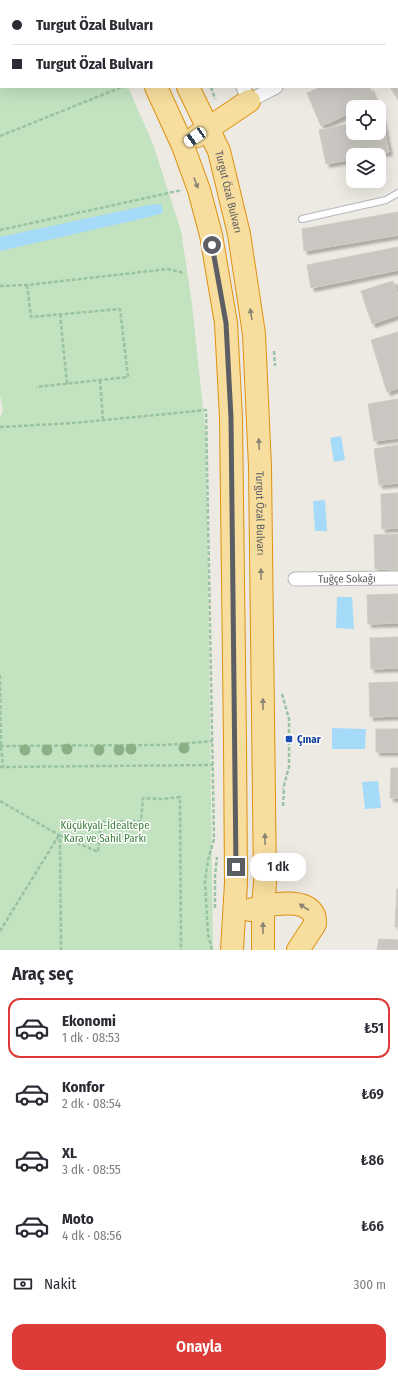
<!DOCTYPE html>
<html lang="tr">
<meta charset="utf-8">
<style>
:root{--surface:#fff;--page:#f2f2f3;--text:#2b2b33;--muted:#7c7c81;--line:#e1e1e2;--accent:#dc3b38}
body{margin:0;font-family:"Fira Sans Condensed",sans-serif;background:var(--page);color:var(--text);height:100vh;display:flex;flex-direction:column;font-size:15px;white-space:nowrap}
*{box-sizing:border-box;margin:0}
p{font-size:13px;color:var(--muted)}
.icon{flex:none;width:22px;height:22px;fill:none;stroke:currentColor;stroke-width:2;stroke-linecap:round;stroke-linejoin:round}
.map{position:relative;height:950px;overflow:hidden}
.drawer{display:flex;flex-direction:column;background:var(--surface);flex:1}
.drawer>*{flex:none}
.top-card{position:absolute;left:0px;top:0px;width:398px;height:88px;box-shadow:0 4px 16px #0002;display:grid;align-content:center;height:88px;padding:0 12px;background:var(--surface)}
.fabs{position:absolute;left:346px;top:100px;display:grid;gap:8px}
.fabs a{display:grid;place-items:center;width:40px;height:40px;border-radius:8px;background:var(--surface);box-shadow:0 4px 16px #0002;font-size:20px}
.end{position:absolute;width:18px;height:18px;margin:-9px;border:5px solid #5b5e62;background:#fff;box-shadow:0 0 0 2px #fff}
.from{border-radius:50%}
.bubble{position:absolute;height:28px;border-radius:12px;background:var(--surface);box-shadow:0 4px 16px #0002;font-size:13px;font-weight:600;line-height:28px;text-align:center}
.car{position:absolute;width:12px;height:24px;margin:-12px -6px;border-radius:5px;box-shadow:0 0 3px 1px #0007;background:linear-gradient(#fff 24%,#345 0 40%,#fff 0 76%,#345 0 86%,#fff 0)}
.top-card b{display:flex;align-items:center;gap:14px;height:38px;font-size:15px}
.top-card b+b{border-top:1px solid var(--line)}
.top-card i{width:10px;height:10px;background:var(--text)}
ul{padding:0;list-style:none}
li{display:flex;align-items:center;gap:12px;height:60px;margin:0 8px 6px;padding:0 4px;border:2px solid transparent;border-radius:12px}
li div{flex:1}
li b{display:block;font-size:15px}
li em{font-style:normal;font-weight:600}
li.selected{border-color:var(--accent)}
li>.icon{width:36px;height:36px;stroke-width:1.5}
h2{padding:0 12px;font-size:18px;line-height:48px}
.pay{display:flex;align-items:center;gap:10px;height:44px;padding:0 12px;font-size:15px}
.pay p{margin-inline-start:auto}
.primary-button{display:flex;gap:8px;margin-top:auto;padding:8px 12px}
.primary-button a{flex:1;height:46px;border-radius:12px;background:var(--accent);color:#fff;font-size:16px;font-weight:600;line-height:46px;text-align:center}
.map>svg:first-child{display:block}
.green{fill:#c2e2c0}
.water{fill:#a6daf9}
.building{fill:#cac6c2;stroke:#d1cbc1;filter:url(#shadow)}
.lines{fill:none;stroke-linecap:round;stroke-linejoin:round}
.service-casing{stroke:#b5b8bc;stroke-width:8}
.minor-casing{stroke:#b5b8bc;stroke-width:15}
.trunk-casing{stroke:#df9110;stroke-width:24}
.path{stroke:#9ac3a3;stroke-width:2.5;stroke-dasharray:4 2;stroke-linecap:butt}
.service{stroke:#fff;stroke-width:6}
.minor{stroke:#fff;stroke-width:13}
.trunk{stroke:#f7de9e;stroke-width:22}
.tree{fill:#8bb086}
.oneway{fill:#8a8474}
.route{stroke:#5b5e62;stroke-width:5}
.transit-dot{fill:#1a4fb4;stroke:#fff;stroke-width:1.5}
.labels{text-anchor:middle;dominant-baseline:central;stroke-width:3;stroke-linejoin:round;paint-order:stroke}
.street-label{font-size:11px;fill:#5b5e62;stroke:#fff}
.transit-label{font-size:11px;font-weight:bold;fill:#164399;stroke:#fff;text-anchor:start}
.park-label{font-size:11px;fill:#3c813b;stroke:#fff}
</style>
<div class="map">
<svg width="398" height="950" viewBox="0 0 398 950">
<defs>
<filter id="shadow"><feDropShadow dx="3.5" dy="3.5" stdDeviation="1" flood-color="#0004"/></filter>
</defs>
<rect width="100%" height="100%" fill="#eceae2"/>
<!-- green -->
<path class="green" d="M0,0H83V1H1V87H128L153,144L181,231L192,304L206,437L213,950H0V417L3,411L0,395Z"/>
<!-- water -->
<g class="water">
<path d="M161,204L163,213L149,217L0,251V237L149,205Z"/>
<path d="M341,436L345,460L334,462L330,438Z"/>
<path d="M325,500L327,531H315L313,501Z"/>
<path d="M337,597H352L354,629L336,628Z"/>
<path d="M332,728L366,729L365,749H332Z"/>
<path d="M378,781L381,808L365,809L362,782Z"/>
</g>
<!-- building -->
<g class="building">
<path d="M398,47V99L390,87H397V48Z"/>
<path d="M321,87H369L376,102L365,107H353V112L321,126L307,93Z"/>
<path d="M379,118H382L389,152L372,155H353V159L326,164L319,130L353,123V133H379Z"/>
<path d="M398,212V235L304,251L302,229Z"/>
<path d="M398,247V270L311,288L307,265Z"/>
<path d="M393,281L398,295V315L372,324L361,291Z"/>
<path d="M398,332V388L387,392L371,340Z"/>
<path d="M398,399V438L374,441L368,404Z"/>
<path d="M398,445V483L379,485L374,449Z"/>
<path d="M398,493V528L382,529L381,494Z"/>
<path d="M398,534V570L375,569L374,535Z"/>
<path d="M398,594V623L368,624L367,595Z"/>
<path d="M398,637V668L371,669L370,638Z"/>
<path d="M398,682V716L370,717L369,683Z"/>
<rect x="376" y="729" width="22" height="23"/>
<path d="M391,768H398V798H390Z"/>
<path d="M397,889H398V927H395Z"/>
<path d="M379,939L398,940V950H377Z"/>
</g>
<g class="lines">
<!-- service casing -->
<g class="service-casing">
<path id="service" d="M302,219L386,200L398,193"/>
</g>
<!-- minor casing -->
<g class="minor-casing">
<g id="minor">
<path d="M208,0L209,1"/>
<path d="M397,24H398"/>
<path d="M243,87L249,101L276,87"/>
<path id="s1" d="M295,579L398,578"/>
</g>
</g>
<!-- trunk casing -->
<g class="trunk-casing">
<g id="trunk">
<path d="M113,0V1"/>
<path d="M146,0V1"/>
<path d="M156,87L183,146L199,190L211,235L226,323L231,418L235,742L236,883L232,950"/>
<path id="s2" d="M188,87L219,151L239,234L254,334L260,467L265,883L263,906V950"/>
<path d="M197,136L249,101"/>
<path d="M250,910C266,905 305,896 314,915C315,917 315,922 315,924L298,950"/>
</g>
</g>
<!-- path -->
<g class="path">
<path d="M169,0L170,1"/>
<path d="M211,87L215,99"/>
<path d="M0,136L122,87"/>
<path d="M0,230L182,190"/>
<path d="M27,285L31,317L120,309L128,377L36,387"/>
<path d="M0,286L27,285L168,269L184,273"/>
<path d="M60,314L67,384"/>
<path d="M274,351L275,366"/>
<path d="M100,380L103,420"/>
<path d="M0,427L74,423L206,410L214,839L208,860L205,882L208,934L212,950"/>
<path d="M0,675L1,746L3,766"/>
<path d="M282,694L289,719V767L283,789"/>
<path d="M0,746L165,745L213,741"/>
<path d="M0,767L213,765"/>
<path d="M0,801L59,835L60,841L61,950"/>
<path d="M283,806L284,789"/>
<path d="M215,908V876L217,857"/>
<path d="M0,931L59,835L98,852L101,822L141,821L143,798L162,799L180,797L181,950"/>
</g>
<!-- service -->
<use href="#service" class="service"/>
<!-- minor -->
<use href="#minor" class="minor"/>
<!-- trunk -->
<use href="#trunk" class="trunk"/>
</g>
<!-- trees -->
<g class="tree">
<circle cx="184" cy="748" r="5.5"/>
<circle cx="67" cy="749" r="5.5"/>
<circle cx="131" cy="749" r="5.5"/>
<circle cx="25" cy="750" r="5.5"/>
<circle cx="47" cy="750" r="5.5"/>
<circle cx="99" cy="750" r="5.5"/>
<circle cx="119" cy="750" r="5.5"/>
</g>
<!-- one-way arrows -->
<defs><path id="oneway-solid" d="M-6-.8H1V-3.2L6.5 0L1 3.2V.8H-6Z"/></defs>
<g class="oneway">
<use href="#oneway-solid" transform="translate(196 183) rotate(70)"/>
<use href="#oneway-solid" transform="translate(251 314) rotate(-99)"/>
<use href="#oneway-solid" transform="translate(259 444) rotate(-93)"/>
<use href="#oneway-solid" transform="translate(261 574) rotate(-91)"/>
<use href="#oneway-solid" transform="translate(263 704) rotate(-91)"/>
<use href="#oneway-solid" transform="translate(265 839) rotate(-91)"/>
<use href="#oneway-solid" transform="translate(304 907) rotate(-147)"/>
<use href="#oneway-solid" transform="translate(263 928) rotate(-90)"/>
</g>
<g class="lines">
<!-- route -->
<path class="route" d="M212,245L226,323L231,418L236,867"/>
</g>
<!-- markers -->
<rect class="transit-dot" x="285" y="735" width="8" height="8" rx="2"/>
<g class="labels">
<!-- street labels -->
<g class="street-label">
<text stroke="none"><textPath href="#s2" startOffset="113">Turgut Özal Bulvarı</textPath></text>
<text stroke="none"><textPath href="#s2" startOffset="437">Turgut Özal Bulvarı</textPath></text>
<text stroke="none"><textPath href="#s1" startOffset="52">Tuğçe Sokağı</textPath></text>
</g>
<!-- transit labels -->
<g class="transit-label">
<text x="297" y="739">Çınar</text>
</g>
<!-- park labels -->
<g class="park-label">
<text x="105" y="825">Küçükyalı-İdealtepe<tspan x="105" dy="13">Kara ve Sahil Parkı</tspan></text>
</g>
</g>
</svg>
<div class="fabs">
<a><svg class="icon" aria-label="locate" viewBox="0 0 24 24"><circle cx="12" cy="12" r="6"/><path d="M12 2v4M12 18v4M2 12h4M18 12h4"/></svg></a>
<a><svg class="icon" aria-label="layers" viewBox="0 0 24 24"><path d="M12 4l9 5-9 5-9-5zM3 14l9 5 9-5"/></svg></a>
</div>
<i class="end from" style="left:212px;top:245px"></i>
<i class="end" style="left:236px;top:867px"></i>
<div class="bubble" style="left:250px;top:853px;width:56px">1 dk</div>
<i class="car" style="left:195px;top:137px;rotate:235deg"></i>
<div class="top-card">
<b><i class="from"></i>Turgut Özal Bulvarı</b>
<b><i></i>Turgut Özal Bulvarı</b>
</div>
</div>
<section class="drawer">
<h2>Araç seç</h2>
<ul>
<li class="selected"><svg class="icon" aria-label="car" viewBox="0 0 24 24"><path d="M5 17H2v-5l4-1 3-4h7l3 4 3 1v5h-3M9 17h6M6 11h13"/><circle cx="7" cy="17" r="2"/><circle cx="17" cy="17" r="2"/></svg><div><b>Ekonomi</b><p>1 dk · 08:53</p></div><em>₺51</em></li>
<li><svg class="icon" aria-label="car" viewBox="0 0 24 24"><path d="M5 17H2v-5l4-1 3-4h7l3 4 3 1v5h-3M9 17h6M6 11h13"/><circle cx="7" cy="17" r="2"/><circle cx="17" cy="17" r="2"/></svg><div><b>Konfor</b><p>2 dk · 08:54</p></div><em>₺69</em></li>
<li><svg class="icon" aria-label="car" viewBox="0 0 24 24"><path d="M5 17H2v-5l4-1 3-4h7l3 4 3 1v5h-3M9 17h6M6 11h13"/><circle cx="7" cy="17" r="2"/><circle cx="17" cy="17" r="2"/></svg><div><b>XL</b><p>3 dk · 08:55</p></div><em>₺86</em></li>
<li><svg class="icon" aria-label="car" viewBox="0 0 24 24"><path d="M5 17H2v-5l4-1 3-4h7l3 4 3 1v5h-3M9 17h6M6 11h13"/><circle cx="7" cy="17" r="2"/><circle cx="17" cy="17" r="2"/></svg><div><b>Moto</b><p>4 dk · 08:56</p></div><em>₺66</em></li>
</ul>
<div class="pay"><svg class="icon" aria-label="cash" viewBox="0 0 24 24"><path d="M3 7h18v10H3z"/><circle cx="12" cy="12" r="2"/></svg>Nakit<p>300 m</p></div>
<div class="primary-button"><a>Onayla</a></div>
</section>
